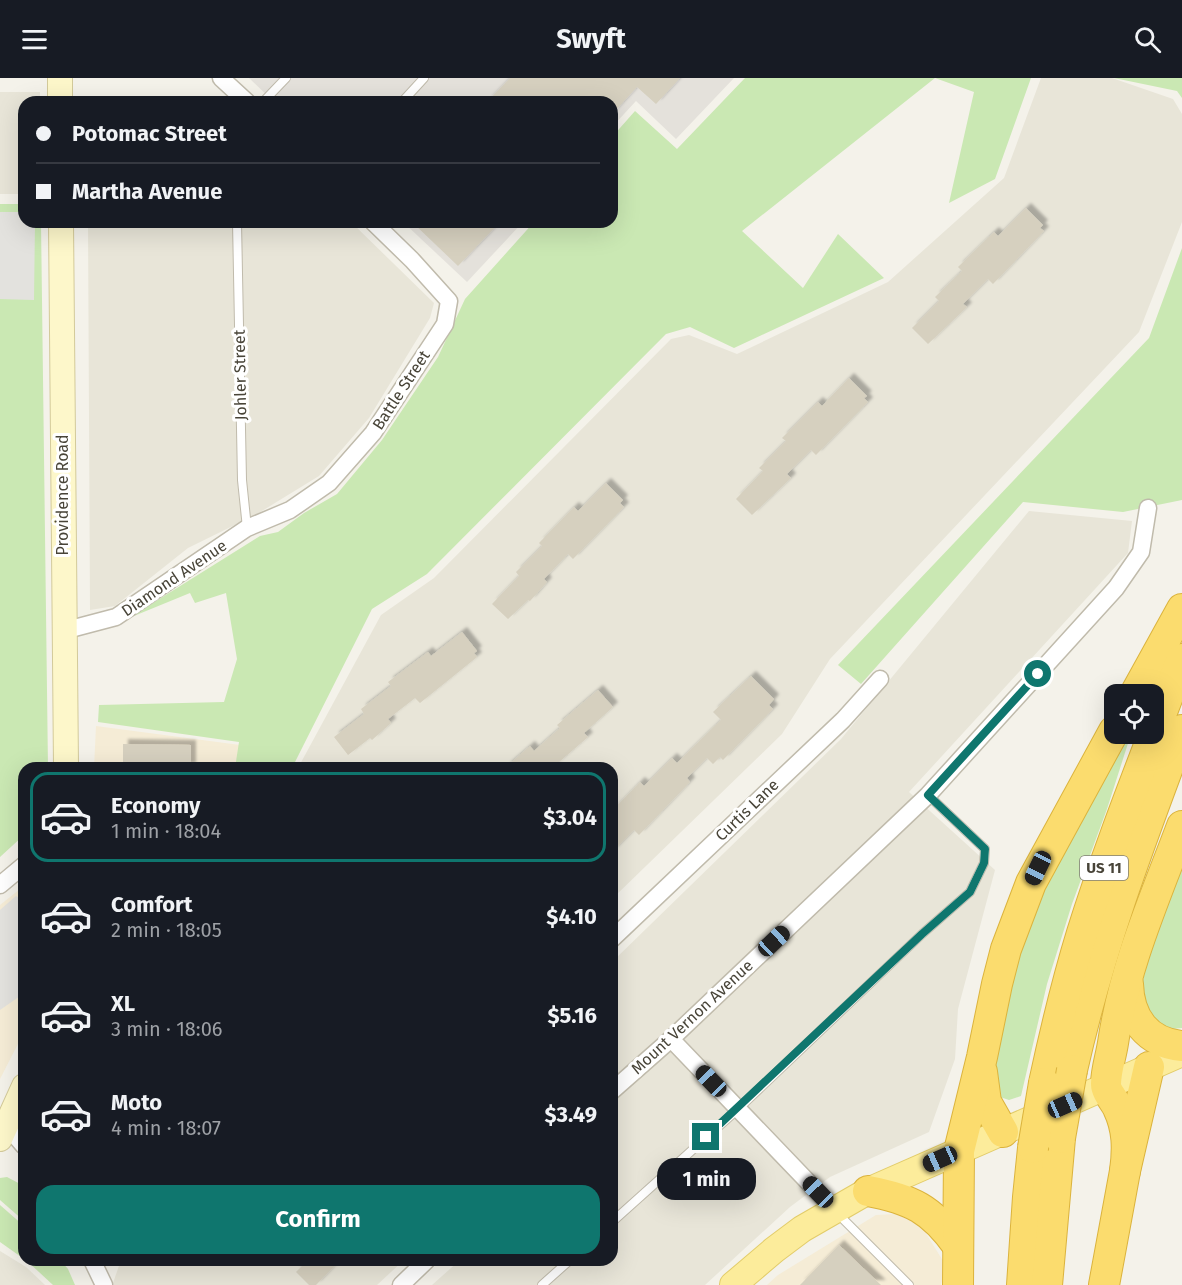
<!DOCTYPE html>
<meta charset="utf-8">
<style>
:root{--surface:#171b24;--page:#20242c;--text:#f1f3f6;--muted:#9ea1a6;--line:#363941;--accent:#0f766e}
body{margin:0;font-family:"Fira Sans",sans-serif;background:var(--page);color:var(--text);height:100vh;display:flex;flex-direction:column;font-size:22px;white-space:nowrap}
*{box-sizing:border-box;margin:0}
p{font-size:20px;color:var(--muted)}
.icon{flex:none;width:33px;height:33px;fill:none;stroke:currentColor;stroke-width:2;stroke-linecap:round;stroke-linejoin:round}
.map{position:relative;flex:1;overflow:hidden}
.drawer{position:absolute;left:18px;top:684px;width:600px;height:504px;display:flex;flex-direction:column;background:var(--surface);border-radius:18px;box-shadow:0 6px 24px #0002}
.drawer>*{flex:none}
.guide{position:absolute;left:18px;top:18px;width:600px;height:132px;border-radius:18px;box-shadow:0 6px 24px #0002;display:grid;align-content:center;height:132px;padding:0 18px;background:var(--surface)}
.fabs{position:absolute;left:1104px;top:606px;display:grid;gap:12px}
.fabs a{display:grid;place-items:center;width:60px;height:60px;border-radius:12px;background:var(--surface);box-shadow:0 6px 24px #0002;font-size:30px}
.end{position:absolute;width:27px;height:27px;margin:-14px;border:8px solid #0f766e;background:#fff;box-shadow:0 0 0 3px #fff}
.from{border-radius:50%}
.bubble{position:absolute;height:42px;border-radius:18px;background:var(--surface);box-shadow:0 6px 24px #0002;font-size:20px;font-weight:700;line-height:42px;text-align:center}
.car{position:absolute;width:18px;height:36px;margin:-18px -9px;border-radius:8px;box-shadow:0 0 4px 2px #0007;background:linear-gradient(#222 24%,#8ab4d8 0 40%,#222 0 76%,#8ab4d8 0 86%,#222 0)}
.guide b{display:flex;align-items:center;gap:21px;height:57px;font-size:22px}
.guide b+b{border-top:2px solid var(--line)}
.guide i{width:15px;height:15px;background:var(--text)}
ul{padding:10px 0 0;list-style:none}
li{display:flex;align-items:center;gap:18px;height:90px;margin:0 12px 9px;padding:0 6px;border:3px solid transparent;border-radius:18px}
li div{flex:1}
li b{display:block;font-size:22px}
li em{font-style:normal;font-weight:700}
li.selected{border-color:var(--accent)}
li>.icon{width:54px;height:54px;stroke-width:1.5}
.action{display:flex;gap:12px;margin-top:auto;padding:12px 18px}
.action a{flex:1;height:69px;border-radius:18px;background:var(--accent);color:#fff;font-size:24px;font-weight:700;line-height:69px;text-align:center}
header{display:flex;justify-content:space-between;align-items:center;height:78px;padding:0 18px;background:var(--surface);font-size:27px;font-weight:700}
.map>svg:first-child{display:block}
.residential{fill:#e8e5d8}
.commercial{fill:#f5ecd6}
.industrial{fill:#e4e1db}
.green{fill:#cae8b3}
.parking{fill:#e3e2de}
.building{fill:#d6d0bf;filter:url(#shadow)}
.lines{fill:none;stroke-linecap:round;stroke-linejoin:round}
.service-casing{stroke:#c0bbac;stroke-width:10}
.minor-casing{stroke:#c0bbac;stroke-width:19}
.secondary-casing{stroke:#d3ca9a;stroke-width:26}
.primary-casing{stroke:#e2cc6a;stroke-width:28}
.motorway-casing{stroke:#dbb33d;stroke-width:32}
.service{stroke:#fff;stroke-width:8}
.minor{stroke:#fff;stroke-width:16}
.secondary{stroke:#fdf7ca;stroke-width:24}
.primary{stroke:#fcec9b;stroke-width:26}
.motorway{stroke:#fbdc6e;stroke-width:30}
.motorway-bridge-casing{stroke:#dbb33d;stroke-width:32;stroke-linecap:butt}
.motorway-bridge{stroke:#fbdc6e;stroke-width:30}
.route{stroke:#0f766e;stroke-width:8}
.labels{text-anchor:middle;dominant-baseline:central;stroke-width:6;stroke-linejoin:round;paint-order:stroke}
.shield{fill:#fff;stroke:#7f7c74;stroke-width:1.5}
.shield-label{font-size:15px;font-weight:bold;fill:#484438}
.street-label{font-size:16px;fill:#484438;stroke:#fff}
</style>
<header><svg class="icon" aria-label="menu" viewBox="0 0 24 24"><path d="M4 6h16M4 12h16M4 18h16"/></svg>Swyft<svg class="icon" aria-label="search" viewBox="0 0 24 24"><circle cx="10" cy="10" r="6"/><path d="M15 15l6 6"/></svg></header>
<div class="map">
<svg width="1182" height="1207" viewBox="0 0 1182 1207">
<defs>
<filter id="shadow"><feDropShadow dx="5" dy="-5" stdDeviation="1.5" flood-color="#0004"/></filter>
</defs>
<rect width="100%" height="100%" fill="#f4f2ea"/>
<!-- residential -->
<g class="residential">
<path d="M1041,0H1112L1173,21L1182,36V144L1139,254L830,581L782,656L612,821V690H298L381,537L434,500L671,261L689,257L737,276L888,204L1004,100Z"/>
<path d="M0,14H40V24H24V116H0Z"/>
<path d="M88,144H351L434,225L430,240L369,340L319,398L257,436L188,470L115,528L90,532Z"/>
<path d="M1029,433L1132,443L1128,475L909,714L995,792L958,931L955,981L929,1054L830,1099L790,1129L705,1207H432L460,1182H612V884L841,661Z"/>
<path d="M0,1173L26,1189L45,1207H0Z"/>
<path d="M121,1182H404L377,1207H114L113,1205Z"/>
</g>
<!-- commercial -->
<g class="commercial">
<path d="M96,648L240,667L235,690H94Z"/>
<path d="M24,808V945L22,958L0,1001V827Z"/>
<path d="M895,1136L920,1146L945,1186L941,1207H767L778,1197L876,1137Z"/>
</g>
<!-- industrial -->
<g class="industrial">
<path d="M249,0H734L676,61L636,23L612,49V24H274Z"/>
<path d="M403,144H523L467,204Z"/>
</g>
<!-- green -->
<g class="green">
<path d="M745,0H1031L995,101L949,125L974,14L935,0L742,153L803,210L838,156L884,200L734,270L690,249L666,256L427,496L372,531L292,690H235L239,664L98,644L99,627L224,624L237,581L226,515L195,525L190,515L129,540L260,458L278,454L304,435L337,416L382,362L438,279L465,221L534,144H612V59L635,33L677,71Z"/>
<path d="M1114,0H1182V20L1177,13Z"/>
<path d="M0,126H24V144H41L48,690H24V757L0,779Z"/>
<path d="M1182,170V422L1123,434L1023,424L861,606L838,587L1149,260Z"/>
<path d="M1125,656H1131L1107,731L1072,826L1047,906L1021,1018L1009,1022L1000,1019L993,1003L996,973L1025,852L1059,778Z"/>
<path d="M1182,785V950L1172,951L1145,941L1142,909L1146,887Z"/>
<path d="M7,1099L24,1108V1143L0,1122V1100Z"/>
<path d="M0,1127L24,1148V1181L0,1164Z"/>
<path d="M26,1182H60L68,1191L75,1207H53Z"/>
</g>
<!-- parking -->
<g class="parking">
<path d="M0,134H24V144H35L34,222L0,221Z"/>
<path d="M16,818L24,824V911L23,916L0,932V832Z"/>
</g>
<!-- building -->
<g class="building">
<path d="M510,0H680L656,26L637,9L612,36V24H487Z"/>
<path d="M1026,130L1043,147L1040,150L1044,153L993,206L988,201L963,226L967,229L928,266L912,250L939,223L935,219L962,193L958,189L994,154L998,158Z"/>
<path d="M412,144H500L458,188Z"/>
<path d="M849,300L867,318L864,320L868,324L816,377L811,372L787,396L791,400L752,437L736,421L763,393L759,390L786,363L782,360L818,324L822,328Z"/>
<path d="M606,405L623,422L620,425L624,429L573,481L568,476L544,501L547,504L530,523L528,522L508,541L492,526L519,498L516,494L542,468L539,465L574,429L578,433Z"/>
<path d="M462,554L477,573L474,575L477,579L420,625L415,620L388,641L391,645L372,662L370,660L348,677L334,659L364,636L361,631L391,608L388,604L428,574L431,578Z"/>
<path d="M751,598L774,621L769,627L773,631L723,682L720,679L713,686L707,680L687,700L690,704L639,757L634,752L612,774V733L640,704L644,708L672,680L677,685L721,642L713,634Z"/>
<path d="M598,612L613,629L584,655L588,659L552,690H505L530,668L534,673L560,650L557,647Z"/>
<path d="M123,666L191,667V690H123Z"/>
<path d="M839,1167L881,1207H800Z"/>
<path d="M308,1182H340L316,1207H309L296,1194Z"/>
</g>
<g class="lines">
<!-- service casing -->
<g class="service-casing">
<g id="service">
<path d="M263,24L286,0"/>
<path d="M402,24L424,0"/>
<path d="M237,144L242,402L247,450"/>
<path d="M836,1134L909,1207"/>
<path d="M612,1144L738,1031L922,856L970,814L984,785L985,771L928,717"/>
<path d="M542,1207L570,1182"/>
</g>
</g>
<!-- minor casing -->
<g class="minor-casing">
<g id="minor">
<path d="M221,0L247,24"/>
<path d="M63,553L116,539L247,450L290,432L329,405L373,355L445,246L449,223L412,182L373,144"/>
<path d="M0,807L24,787"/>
<path d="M612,861L843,642L880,601"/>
<path d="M671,961L834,1131"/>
<path d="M612,1013L671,961L928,717L1116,510L1141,474L1148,430"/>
<path d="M7,1048L24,1068"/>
<path d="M92,1182L104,1207"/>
<path d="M401,1207L427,1182"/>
</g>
</g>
<!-- secondary casing -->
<g class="secondary-casing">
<g id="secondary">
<path d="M60,0V24"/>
<path d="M61,144L66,690"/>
<path d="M0,1061L24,1008"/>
</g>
</g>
<!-- primary casing -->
<g class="primary-casing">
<path id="primary" d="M733,1207L774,1172L802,1151L868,1113L1182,975"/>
</g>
<!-- motorway casing -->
<g class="motorway-casing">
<g id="motorway">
<path d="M1135,616L1182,531"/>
<path d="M1128,906C1129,940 1147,965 1182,968"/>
<path d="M1072,992C1098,875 1140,764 1182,652"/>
<path d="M982,994L986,1024L1003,1054"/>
<path d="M1044,1005C1055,954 1067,904 1082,855C1111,762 1148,672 1182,581"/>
<path d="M1125,1093C1128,1071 1128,1051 1118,1030C1115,1023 1106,1014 1106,1006C1106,993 1111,978 1113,965C1124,889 1155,820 1182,748"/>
<path d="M868,1113C911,1121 932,1131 958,1168"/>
<path d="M958,1207L959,1073L982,979L997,906L1006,871L1031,805L1114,653"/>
<path d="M1022,1207L1028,1119L1033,1070"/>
<path d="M1047,1207L1060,1060"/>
<path d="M1104,1207L1125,1093L1149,989"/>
</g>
</g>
<!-- service -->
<use href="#service" class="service"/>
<!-- minor -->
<use href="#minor" class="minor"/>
<!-- secondary -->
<use href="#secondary" class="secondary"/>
<!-- primary -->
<use href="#primary" class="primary"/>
<!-- motorway -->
<use href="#motorway" class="motorway"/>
<!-- motorway-bridge casing -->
<g class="motorway-bridge-casing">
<g id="motorway-bridge">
<path d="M1060,1060L1072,992"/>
<path d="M1033,1070L1044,1005"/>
</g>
</g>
<!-- motorway-bridge -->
<use href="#motorway-bridge" class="motorway-bridge"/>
</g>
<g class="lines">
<!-- route -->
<path class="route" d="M706,1059L922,856L970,814L984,785L985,771L928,717L1038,596"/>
</g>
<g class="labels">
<!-- shield labels -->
<rect class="shield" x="1080" y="778" width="48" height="24" rx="4.5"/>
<g class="shield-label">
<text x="1104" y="790">US 11</text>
</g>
<!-- street labels -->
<g class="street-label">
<text transform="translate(240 297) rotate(-91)">Johler Street</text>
<text transform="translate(401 312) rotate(-57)">Battle Street</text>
<text transform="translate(62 417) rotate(-90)">Providence Road</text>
<text transform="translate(174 500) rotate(-34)">Diamond Avenue</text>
<text transform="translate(747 732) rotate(-44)">Curtis Lane</text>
<text transform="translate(692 939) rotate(-43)">Mount Vernon Avenue</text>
</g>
</g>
</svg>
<div class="fabs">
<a><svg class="icon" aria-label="locate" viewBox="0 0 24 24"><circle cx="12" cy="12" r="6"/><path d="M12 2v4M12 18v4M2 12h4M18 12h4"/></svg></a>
</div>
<i class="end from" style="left:1038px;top:596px"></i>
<i class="end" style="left:706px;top:1059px"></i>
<div class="bubble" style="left:657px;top:1080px;width:99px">1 min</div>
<i class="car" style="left:1038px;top:790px;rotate:206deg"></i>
<i class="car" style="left:774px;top:863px;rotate:47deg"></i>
<i class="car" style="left:711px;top:1003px;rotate:316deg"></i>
<i class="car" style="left:1065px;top:1027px;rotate:66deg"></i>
<i class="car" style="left:940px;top:1081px;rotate:246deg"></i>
<i class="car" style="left:818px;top:1114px;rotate:316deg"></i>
<div class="guide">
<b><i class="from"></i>Potomac Street</b>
<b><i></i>Martha Avenue</b>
</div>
<section class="drawer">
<ul>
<li class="selected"><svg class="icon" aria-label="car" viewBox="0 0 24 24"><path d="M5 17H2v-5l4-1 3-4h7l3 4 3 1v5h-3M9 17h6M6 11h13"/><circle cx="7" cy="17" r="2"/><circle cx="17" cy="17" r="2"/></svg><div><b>Economy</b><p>1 min · 18:04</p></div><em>$3.04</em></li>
<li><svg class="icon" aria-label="car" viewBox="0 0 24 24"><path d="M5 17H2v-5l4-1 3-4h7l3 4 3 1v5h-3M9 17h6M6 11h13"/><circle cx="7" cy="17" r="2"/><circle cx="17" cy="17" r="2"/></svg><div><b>Comfort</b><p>2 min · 18:05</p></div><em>$4.10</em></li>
<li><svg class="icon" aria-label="car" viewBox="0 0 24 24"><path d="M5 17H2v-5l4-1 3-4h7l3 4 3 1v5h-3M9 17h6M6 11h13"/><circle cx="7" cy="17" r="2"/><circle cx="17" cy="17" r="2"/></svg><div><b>XL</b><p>3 min · 18:06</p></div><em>$5.16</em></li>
<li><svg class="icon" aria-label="car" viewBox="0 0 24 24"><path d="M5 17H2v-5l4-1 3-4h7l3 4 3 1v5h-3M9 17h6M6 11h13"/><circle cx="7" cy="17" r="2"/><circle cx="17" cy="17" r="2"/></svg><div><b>Moto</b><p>4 min · 18:07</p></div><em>$3.49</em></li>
</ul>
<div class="action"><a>Confirm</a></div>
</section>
</div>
